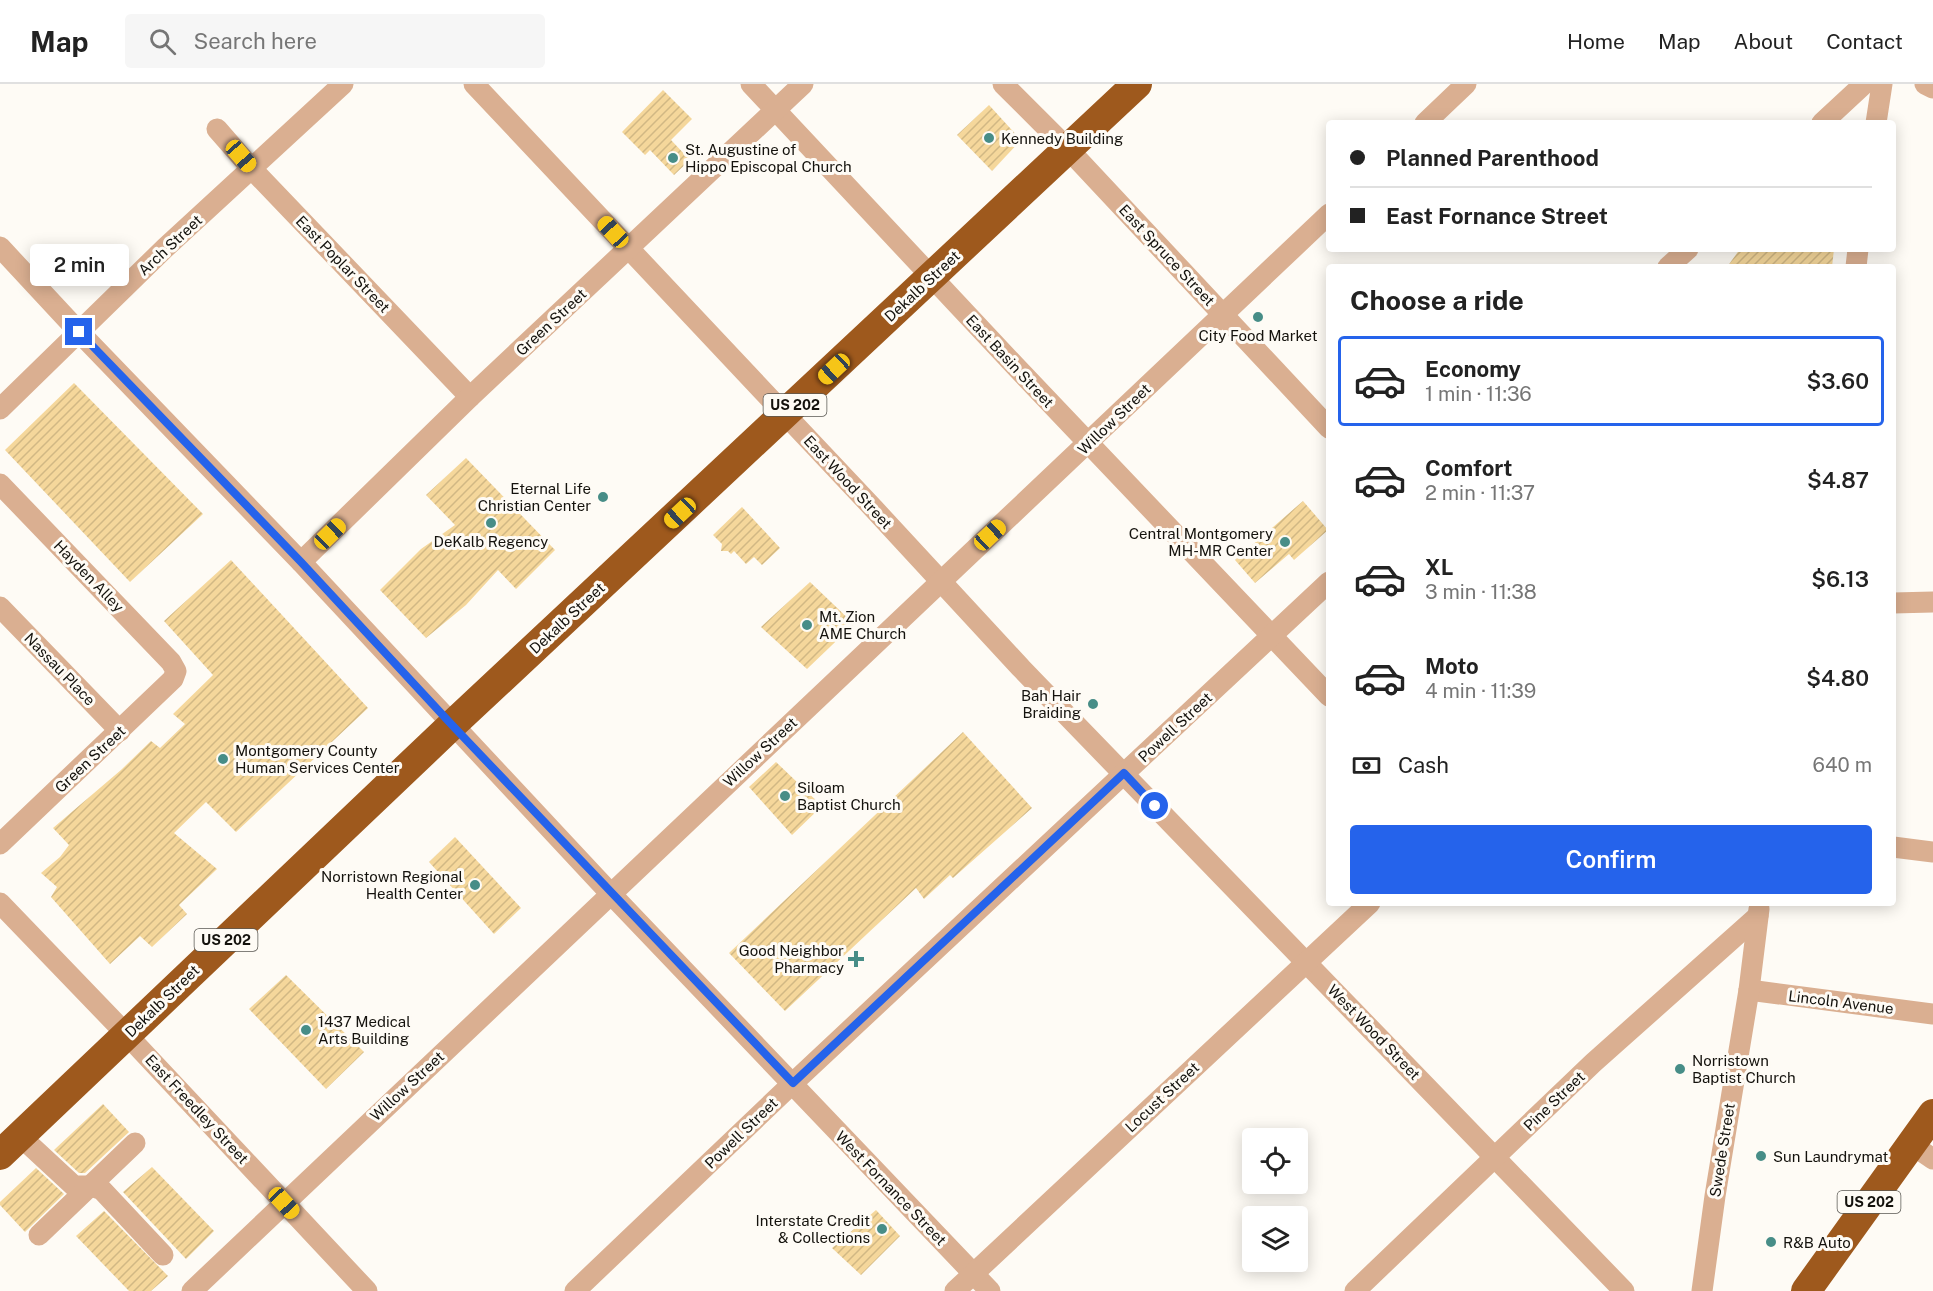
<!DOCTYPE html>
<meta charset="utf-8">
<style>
:root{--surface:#fff;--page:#f6f6f6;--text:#222;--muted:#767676;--line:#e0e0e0;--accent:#2563eb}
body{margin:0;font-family:"Public Sans",sans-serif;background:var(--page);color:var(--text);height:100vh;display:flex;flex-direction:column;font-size:22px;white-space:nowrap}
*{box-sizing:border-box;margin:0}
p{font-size:20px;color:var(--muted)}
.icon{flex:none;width:33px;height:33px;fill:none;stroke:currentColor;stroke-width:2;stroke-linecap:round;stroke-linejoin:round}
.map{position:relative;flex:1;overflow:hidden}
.details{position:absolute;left:1326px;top:180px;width:570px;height:642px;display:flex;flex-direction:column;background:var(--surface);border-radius:6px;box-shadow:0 3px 15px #0003}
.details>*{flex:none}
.banner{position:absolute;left:1326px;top:36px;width:570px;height:132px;border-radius:6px;box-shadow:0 3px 15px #0003;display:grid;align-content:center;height:132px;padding:0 24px;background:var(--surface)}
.tools{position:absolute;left:1242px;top:1044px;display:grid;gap:12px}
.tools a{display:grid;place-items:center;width:66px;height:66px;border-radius:6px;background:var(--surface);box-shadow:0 3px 15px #0003;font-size:30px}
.end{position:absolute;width:27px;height:27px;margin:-14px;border:8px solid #2563eb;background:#fff;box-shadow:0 0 0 3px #fff}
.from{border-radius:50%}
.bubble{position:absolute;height:42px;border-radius:6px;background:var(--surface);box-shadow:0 3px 15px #0003;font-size:20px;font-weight:600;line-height:42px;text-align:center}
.car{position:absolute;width:18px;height:36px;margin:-18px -9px;border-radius:8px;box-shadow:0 0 4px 2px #0007;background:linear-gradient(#f5c518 24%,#345 0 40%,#f5c518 0 76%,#345 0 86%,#f5c518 0)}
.banner b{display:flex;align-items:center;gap:21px;height:57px;font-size:22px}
.banner b+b{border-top:2px solid var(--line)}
.banner i{width:15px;height:15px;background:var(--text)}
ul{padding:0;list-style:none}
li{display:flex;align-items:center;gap:18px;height:90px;margin:0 12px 9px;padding:0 12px;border:3px solid transparent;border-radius:6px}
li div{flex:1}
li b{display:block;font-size:22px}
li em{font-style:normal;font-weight:600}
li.on{border-color:var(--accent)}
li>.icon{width:54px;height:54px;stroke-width:1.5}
h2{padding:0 24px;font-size:27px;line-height:72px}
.pay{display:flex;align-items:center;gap:15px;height:66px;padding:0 24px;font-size:22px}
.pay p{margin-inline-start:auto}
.action{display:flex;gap:12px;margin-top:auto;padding:12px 24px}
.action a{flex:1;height:69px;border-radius:6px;background:var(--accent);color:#fff;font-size:24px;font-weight:600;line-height:69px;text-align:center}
header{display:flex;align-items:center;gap:36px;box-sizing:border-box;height:84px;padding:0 30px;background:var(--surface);border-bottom:2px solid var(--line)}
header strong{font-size:28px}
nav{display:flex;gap:33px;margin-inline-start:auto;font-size:21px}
.search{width:420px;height:54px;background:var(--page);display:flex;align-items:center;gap:15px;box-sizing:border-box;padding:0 21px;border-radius:6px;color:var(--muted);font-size:22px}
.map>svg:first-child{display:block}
.building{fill:url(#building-hatch)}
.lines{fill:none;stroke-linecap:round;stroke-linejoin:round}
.minor{stroke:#daaf91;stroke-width:21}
.highway{stroke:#9e591d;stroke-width:30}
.route{stroke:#2563eb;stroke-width:8}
.poi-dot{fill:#478d87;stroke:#fefbf5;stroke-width:2}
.labels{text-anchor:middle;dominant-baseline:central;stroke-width:6;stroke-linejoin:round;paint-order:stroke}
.shield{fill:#fefbf5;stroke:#5a5853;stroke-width:1.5}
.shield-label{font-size:14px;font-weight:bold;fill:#14120d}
.poi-label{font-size:15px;fill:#14120d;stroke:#fefbf5;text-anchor:start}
.street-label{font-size:15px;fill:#14120d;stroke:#fefbf5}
</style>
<header>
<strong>Map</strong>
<div class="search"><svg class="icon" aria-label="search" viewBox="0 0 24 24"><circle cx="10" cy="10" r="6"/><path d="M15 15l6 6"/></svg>Search here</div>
<nav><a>Home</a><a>Map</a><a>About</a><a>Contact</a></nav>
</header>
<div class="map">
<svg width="1933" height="1207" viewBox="0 0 1933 1207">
<defs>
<pattern id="building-hatch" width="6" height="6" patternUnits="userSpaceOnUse" patternTransform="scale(1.5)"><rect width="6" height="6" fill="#f5d79b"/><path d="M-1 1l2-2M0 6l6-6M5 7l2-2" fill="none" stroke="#d1b884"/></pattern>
</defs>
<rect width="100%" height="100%" fill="#fefbf5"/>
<!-- building -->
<g class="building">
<path d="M663,6L692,35L671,56L690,76L674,91L650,66L645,71L622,48Z"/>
<path d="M989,21L1021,56L992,87L957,51Z"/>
<path d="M1740,165H1834L1832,183H1727Z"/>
<path d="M74,299L203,430L130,498L5,366Z"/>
<path d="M466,374L555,466L516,505L498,486L466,521L426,554L380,506L421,465L455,441L426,411Z"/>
<path d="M1303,417L1328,446L1294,476L1289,470L1255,499L1235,476Z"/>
<path d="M742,423L780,464L762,481L754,473L746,480L734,467L731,470L728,467H721L722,460L713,451Z"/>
<path d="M231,476L368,624L236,748L206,718L174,749L217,785L179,821L187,830L152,863L140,852L110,880L51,813L57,803L41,789L60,773L69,761L53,744L121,686L151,657L160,664L185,640L173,630L213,591L164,537Z"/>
<path d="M810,498L854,540L807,585L761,543Z"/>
<path d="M963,648L1032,724L953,794L950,791L924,815L916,804L785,927L729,869Z"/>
<path d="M776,678L822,722L792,751L749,703Z"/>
<path d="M455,753L521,824L494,850L429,778Z"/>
<path d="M286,891L364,968L326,1005L249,925Z"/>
<path d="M103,1020L129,1048L85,1089H79L54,1066Z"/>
<path d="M152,1083L214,1147L186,1175L123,1108Z"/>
<path d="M36,1084L64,1110L25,1148L0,1121V1118Z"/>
<path d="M876,1126L900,1152L861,1191L832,1164Z"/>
<path d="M104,1127L168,1192L151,1207H129L76,1152Z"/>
</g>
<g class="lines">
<!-- minor -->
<g class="minor">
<path d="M474,0L874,425L1021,584L1624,1207"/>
<path d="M751,0L1018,285L1329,612"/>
<path d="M1003,0L1068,65L1329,344"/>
<path d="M1925,0L1933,4"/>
<path d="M1425,39L1466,0"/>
<path d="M1822,39L1864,0"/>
<path d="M1876,39L1882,0"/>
<path d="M217,45L252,85L470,313"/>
<path d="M0,163L79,248L301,478L611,810L990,1207"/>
<path d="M1668,183L1688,165"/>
<path d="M1856,183L1858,165"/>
<path d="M0,325L165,164L343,0"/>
<path d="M0,400L171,578L176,587L173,595L0,760"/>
<path d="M301,478L470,313L803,0"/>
<path d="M1893,519L1933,518"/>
<path d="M0,523L120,647"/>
<path d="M1893,763L1933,768"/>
<path d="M0,819L127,951L367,1207"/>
<path d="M1749,906L1933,930"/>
<path d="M20,1052L74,1102H91L102,1106L163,1171"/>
<path d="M1911,1060L1933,1075"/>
<path d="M39,1151L135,1059"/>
<path d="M192,1207L1329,130"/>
<path d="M575,1207L793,999L1329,498"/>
<path d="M955,1207L1370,819"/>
<path d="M1355,1207L1593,979L1758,832"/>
<path d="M1702,1207L1715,1112L1749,906L1759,825"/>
</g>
<!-- highway -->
<g class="highway">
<path d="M0,1071L452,641L1137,0"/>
<path d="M1806,1207L1933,1030"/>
</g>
</g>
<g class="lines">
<!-- route -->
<path class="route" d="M79,248L301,478L452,641L793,999L1124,689L1155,722"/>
</g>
<!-- markers -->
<g class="poi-dot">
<circle cx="989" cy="54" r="6"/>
<circle cx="673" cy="74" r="6"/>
<circle cx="1258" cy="233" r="6"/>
<circle cx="603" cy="413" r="6"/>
<circle cx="491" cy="439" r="6"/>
<circle cx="1285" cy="458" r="6"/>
<circle cx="807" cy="541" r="6"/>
<circle cx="1093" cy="620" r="6"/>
<circle cx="223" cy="675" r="6"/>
<circle cx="785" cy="712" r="6"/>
<circle cx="475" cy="801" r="6"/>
<path d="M853 866h6v6h6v6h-6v6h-6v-6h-6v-6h6z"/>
<circle cx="306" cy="946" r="6"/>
<circle cx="1680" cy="985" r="6"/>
<circle cx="1761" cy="1072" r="6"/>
<circle cx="882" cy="1145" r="6"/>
<circle cx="1771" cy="1158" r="6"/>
</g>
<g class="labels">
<!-- shield labels -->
<g class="shield">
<rect x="763.5" y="310" width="63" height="22" rx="4.5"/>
<rect x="194.5" y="845" width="63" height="22" rx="4.5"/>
<rect x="1837.5" y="1107" width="63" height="22" rx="4.5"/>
</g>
<g class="shield-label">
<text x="795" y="321">US 202</text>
<text x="226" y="856">US 202</text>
<text x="1869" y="1118">US 202</text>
</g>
<!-- poi labels -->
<g class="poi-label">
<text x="1001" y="54">Kennedy Building</text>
<text x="685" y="65">St. Augustine of<tspan x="685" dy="17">Hippo Episcopal Church</tspan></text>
<text x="1258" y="251" text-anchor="middle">City Food Market</text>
<text x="591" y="404" text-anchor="end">Eternal Life<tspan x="591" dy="17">Christian Center</tspan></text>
<text x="1273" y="449" text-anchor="end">Central Montgomery<tspan x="1273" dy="17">MH-MR Center</tspan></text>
<text x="491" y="457" text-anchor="middle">DeKalb Regency</text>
<text x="819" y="532">Mt. Zion<tspan x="819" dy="17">AME Church</tspan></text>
<text x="1081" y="611" text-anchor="end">Bah Hair<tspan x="1081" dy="17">Braiding</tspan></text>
<text x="235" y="666">Montgomery County<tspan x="235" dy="17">Human Services Center</tspan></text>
<text x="797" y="703">Siloam<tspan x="797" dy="17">Baptist Church</tspan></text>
<text x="463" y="792" text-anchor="end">Norristown Regional<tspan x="463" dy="17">Health Center</tspan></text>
<text x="844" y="866" text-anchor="end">Good Neighbor<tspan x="844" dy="17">Pharmacy</tspan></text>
<text x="318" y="937">1437 Medical<tspan x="318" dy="17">Arts Building</tspan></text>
<text x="1692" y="976">Norristown<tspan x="1692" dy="17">Baptist Church</tspan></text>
<text x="1773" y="1072">Sun Laundrymat</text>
<text x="870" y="1136" text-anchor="end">Interstate Credit<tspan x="870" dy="17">&amp; Collections</tspan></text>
<text x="1783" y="1158">R&amp;B Auto</text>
</g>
<!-- street labels -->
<g class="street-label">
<text transform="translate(170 161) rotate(-43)">Arch Street</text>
<text transform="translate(1167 171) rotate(47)">East Spruce Street</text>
<text transform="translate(343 180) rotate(46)">East Poplar Street</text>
<text transform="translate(922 202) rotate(-43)">Dekalb Street</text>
<text transform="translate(551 238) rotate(-43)">Green Street</text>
<text transform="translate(1010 277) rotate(47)">East Basin Street</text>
<text transform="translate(1114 335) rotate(-44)">Willow Street</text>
<text transform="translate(848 398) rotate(47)">East Wood Street</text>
<text transform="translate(89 492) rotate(46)">Hayden Alley</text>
<text transform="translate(567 534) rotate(-43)">Dekalb Street</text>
<text transform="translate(60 585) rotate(46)">Nassau Place</text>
<text transform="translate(1175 643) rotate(-43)">Powell Street</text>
<text transform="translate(760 668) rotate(-43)">Willow Street</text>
<text transform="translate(90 675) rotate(-43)">Green Street</text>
<text transform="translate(162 917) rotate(-44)">Dekalb Street</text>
<text transform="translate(1841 918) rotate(7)">Lincoln Avenue</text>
<text transform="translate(1374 948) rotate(46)">West Wood Street</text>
<text transform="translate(407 1002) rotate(-43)">Willow Street</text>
<text transform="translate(1162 1013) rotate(-43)">Locust Street</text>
<text transform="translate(1554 1017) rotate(-44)">Pine Street</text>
<text transform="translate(197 1025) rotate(47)">East Freedley Street</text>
<text transform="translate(741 1049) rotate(-44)">Powell Street</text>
<text transform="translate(1722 1066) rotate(-81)">Swede Street</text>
<text transform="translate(891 1104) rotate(46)">West Fornance Street</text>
</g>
</g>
</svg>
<div class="tools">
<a><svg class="icon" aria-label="locate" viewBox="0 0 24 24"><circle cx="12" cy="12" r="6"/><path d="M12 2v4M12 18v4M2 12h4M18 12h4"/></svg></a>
<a><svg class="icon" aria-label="layers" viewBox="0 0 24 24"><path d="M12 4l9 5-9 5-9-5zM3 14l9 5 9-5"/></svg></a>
</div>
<i class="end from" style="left:1155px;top:722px"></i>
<i class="end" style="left:79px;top:248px"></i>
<div class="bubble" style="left:30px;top:160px;width:99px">2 min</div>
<i class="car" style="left:241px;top:72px;rotate:139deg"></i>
<i class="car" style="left:613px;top:148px;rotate:317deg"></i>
<i class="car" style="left:834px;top:285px;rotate:227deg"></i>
<i class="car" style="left:680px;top:429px;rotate:227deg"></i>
<i class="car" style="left:330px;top:450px;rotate:46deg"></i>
<i class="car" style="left:990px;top:451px;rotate:47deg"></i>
<i class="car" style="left:284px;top:1119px;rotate:137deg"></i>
<div class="banner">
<b><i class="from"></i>Planned Parenthood</b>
<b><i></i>East Fornance Street</b>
</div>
<section class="details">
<h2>Choose a ride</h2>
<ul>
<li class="on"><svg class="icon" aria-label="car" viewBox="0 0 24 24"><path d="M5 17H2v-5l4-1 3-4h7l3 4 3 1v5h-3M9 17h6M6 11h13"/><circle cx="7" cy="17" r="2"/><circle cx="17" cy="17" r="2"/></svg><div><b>Economy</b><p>1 min · 11:36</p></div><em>$3.60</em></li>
<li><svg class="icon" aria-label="car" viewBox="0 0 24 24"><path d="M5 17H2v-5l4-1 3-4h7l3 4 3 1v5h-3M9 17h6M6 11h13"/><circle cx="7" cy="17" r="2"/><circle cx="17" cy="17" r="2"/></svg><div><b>Comfort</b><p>2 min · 11:37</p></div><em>$4.87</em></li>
<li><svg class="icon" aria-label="car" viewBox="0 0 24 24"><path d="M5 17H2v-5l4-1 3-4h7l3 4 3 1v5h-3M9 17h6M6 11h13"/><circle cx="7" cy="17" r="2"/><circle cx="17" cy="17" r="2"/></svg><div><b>XL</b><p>3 min · 11:38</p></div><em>$6.13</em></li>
<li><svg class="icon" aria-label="car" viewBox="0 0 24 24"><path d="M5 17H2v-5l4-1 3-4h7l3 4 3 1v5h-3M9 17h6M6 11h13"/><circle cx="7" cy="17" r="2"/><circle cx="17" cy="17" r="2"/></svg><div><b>Moto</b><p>4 min · 11:39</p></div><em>$4.80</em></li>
</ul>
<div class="pay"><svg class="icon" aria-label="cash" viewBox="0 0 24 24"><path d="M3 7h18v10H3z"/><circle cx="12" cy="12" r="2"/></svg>Cash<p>640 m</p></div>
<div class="action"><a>Confirm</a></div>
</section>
</div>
